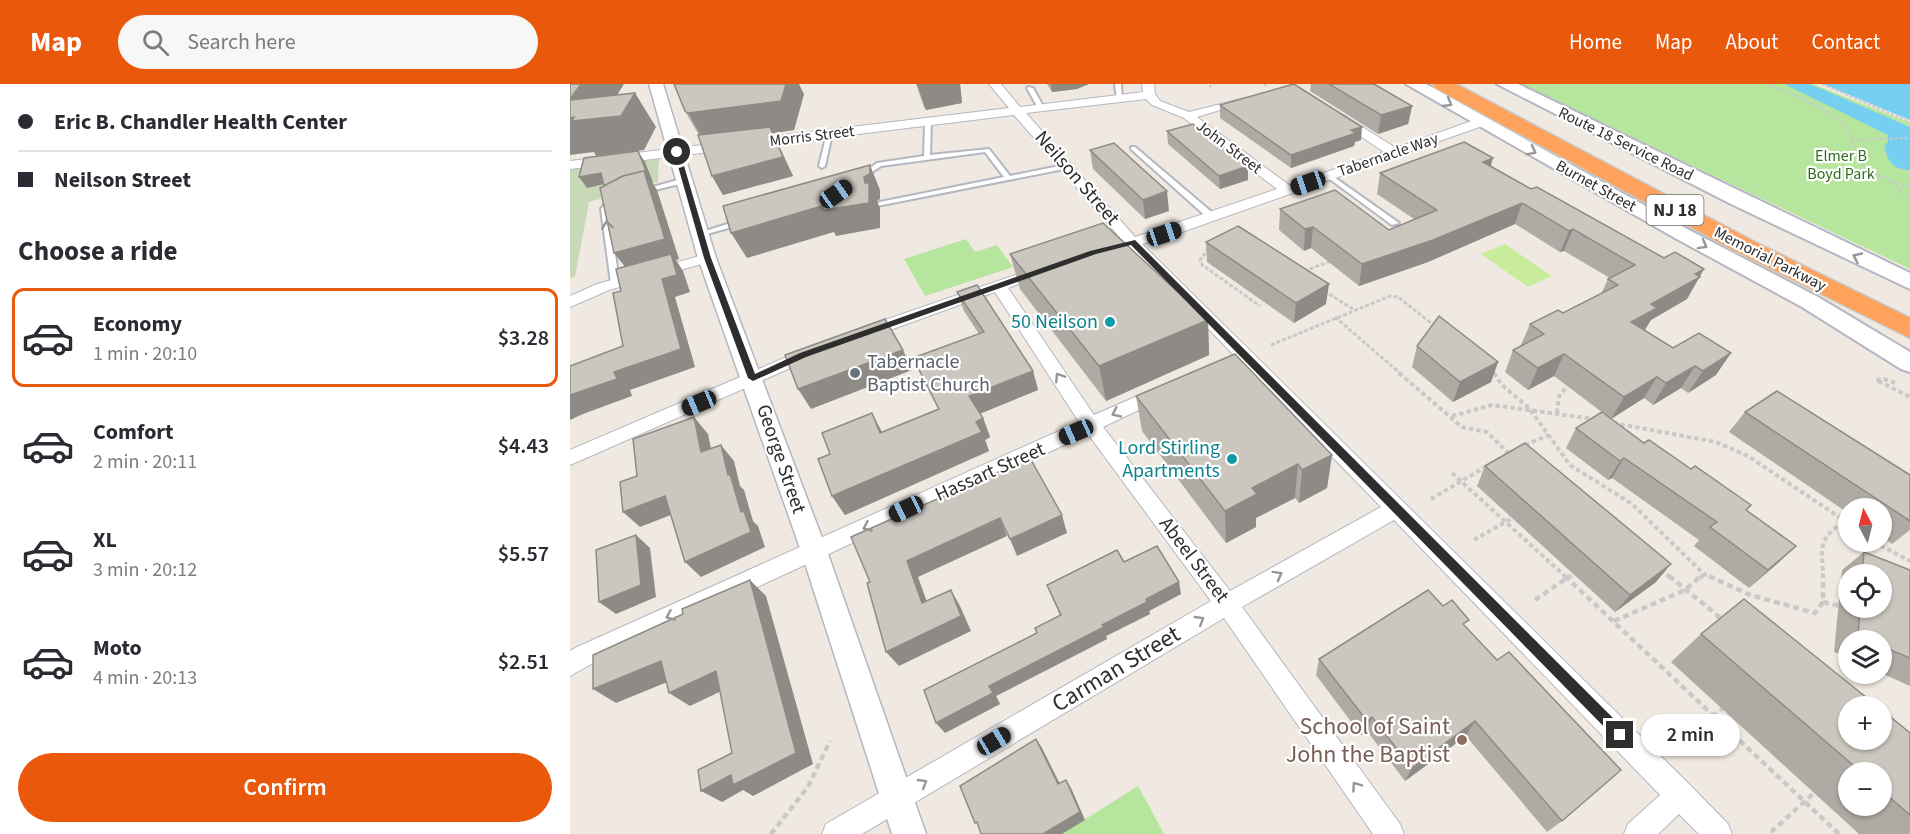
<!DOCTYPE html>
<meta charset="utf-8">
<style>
:root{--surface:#fff;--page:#f7f7f7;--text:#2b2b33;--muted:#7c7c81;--line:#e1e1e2;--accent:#ea580c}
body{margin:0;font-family:"Source Sans 3",sans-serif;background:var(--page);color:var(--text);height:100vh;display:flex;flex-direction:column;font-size:22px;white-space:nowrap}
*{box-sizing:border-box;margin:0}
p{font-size:20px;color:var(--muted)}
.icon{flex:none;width:33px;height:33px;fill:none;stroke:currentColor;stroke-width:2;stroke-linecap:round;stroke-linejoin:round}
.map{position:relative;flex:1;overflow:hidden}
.details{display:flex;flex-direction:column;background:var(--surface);width:570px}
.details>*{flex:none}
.top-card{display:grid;align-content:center;height:132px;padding:0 18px;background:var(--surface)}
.needle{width:39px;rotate:353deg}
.tools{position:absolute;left:1268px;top:414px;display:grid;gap:12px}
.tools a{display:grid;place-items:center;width:54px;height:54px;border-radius:50%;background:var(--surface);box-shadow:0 2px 4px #0004;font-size:30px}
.end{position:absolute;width:27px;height:27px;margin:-14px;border:8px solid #2e2e2e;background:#fff;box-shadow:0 0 0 3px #fff}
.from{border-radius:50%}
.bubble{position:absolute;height:42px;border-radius:21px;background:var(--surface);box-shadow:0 2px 4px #0004;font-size:20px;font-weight:600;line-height:42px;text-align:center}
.car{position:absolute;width:18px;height:36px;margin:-18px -9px;border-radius:8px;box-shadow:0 0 4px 2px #0007;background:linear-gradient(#222 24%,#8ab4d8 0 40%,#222 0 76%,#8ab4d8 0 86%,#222 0)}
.top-card b{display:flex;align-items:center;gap:21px;height:57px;font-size:22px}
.top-card b+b{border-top:2px solid var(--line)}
.top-card i{width:15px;height:15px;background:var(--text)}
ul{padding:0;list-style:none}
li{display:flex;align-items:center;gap:18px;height:99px;margin:0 12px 9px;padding:0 6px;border:3px solid transparent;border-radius:12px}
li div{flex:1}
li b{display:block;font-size:22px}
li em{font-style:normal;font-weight:600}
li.on{border-color:var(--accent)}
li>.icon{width:54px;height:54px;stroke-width:1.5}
h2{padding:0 18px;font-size:27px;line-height:72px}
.cta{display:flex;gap:12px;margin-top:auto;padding:12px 18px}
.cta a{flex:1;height:69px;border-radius:36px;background:var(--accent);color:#fff;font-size:24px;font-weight:600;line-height:69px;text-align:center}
header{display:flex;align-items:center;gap:36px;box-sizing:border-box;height:84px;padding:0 30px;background:var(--accent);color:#fff}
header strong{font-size:28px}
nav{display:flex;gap:33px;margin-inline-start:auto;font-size:21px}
.search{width:420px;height:54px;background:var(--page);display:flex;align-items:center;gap:15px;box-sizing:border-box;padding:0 21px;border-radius:33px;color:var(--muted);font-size:22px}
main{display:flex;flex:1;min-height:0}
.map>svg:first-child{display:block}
.green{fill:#b6e59e}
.cemetery{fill:#c8d9b8}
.pitch{fill:#c9ec9a}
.water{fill:#75cff0}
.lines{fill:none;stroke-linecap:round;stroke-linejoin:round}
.service-casing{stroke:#b4b7c1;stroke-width:4}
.minor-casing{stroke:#b4b7c1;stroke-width:2}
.tertiary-casing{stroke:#b4b7c1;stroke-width:3}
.secondary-casing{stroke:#b4b7c1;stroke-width:4}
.motorway-casing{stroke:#c9c9c9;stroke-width:3}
.path-far3{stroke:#c9c9c9;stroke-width:2;stroke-dasharray:3 2;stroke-linecap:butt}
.path-far2{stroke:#c9c9c9;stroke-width:3;stroke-dasharray:4 2;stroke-linecap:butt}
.path-far1{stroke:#c9c9c9;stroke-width:4;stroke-dasharray:4.5 3;stroke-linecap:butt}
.path{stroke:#c9c9c9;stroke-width:4.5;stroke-dasharray:6 4;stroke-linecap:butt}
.service{fill:#fff;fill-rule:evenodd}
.minor{fill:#fff;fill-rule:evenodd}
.tertiary{fill:#fff;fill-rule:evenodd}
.secondary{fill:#fff;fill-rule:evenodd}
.motorway{fill:#ffa35c;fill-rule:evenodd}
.wall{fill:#afaba4;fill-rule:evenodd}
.shaded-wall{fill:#8e8b86}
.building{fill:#cbc7bf;stroke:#8e8b86;stroke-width:1.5}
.oneway{stroke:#969696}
.route{fill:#2e2e2e}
.culture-dot{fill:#0f9aa8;stroke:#fff;stroke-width:2}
.worship-dot{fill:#6b7280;stroke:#fff;stroke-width:2}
.education-dot{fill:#8d6e63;stroke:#fff;stroke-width:2}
.labels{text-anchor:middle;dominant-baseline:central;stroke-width:4.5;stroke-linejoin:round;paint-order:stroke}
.far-street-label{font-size:16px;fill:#2e2e2e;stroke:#fff}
.far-park-label{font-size:16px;fill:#2c6e1b;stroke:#fff}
.shield{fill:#fff;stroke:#6d6d6d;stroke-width:1.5}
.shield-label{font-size:18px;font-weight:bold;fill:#2e2e2e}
.street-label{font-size:20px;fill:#2e2e2e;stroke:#fff}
.culture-label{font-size:20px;fill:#0d838f;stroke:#fff;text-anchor:end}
.worship-label{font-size:20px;fill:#5b616d;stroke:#fff;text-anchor:start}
.near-street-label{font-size:24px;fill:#2e2e2e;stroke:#fff}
.near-education-label{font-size:24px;fill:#785e54;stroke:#fff;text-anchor:end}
</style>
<header>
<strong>Map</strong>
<div class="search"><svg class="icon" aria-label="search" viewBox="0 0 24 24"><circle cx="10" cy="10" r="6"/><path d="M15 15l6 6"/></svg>Search here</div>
<nav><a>Home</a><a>Map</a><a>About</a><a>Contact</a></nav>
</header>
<main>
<section class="details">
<div class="top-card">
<b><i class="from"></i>Eric B. Chandler Health Center</b>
<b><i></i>Neilson Street</b>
</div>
<h2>Choose a ride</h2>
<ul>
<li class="on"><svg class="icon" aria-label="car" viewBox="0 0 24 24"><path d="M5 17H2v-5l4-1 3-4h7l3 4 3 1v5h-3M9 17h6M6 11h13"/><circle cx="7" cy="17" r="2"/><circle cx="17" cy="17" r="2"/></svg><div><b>Economy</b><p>1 min · 20:10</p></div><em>$3.28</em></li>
<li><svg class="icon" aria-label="car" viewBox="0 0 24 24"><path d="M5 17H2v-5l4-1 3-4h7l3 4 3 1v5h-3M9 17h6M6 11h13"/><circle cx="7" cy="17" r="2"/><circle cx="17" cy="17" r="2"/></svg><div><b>Comfort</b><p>2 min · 20:11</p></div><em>$4.43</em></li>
<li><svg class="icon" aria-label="car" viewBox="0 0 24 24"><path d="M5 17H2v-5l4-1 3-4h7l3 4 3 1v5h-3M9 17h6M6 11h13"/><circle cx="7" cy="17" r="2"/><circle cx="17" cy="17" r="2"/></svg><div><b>XL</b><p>3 min · 20:12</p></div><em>$5.57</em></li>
<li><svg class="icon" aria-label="car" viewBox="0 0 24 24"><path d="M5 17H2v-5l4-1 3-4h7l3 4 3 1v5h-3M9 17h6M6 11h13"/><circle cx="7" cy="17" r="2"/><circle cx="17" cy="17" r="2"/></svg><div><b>Moto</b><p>4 min · 20:13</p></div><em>$2.51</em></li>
</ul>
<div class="cta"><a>Confirm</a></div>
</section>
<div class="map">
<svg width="1340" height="750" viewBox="0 0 1340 750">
<rect width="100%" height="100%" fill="#efe9e1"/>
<!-- green -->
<g class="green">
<path d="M951,0H1243L1340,39V185Z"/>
<path d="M396,155L405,168L427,161L443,183L355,212L334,175Z"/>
<path d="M568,702L594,750H492Z"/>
</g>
<!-- cemetery -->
<path class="cemetery" d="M89,70L88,98L19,118L5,193L0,194V81Z"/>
<!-- pitch -->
<path class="pitch" d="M935,160L982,192L958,203L911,170Z"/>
<!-- water -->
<g class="water">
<path d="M1214,0H1240L1340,43V86C1322,85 1319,79 1314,62L1318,58V51Z"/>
<path d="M1253,0H1340V36Z"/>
</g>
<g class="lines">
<!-- service casing -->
<g class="service-casing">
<g id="service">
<path d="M545,0H551L552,16L547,15Z"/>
<path d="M458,3L463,4L474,24L473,25L468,24L457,4Z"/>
<path d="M358,36L361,38L360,71L419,65L440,92L494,81L497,83L494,85L307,122L306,120L310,118L434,93L415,68L311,82L293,94H289V92L307,79L354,72L355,38Z"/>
<path d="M257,49L262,50L255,82L252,84L249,82Z"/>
<path d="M561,63H565L645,131V135H639L561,65Z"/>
<path d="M757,91H761L829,139L822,141L757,93Z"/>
<path d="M115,94L119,96L118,98L72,109L68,107Z"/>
<path d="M38,116L45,118L39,125L49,199L45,202L41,199L31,125Z"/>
<path d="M173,135H176V139L130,152L126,150Z"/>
</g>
</g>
<!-- minor casing -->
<g class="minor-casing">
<g id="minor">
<path d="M419,0H431L450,23L573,8L572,0H584L585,10L590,17L619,28L679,13V17L627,33L719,101L814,68L765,35V31H773L826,64L907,35H915V41L598,153L572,160L1120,701L1158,740L1162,750H1129L1109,730L1088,750H1054L1058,740L1090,711L824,436L672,523L830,740L834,750H803L654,534L292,750H252L256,740L641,517L518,350L23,579L0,592V567L7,563L509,338L425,208L301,253L295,254L287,249L289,245L471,182L476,184L479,187L476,190L438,204L524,331L586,304H598L601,308L598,312L533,343L660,507L811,423L559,163H548L546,160L552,156L444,31L0,85V77L439,24ZM576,15L582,21L614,34L707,105L565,153L456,29Z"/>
<path d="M137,170L142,171L144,174L142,177L39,206L0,223V212L27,200Z"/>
<path d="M242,262L251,268L248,272L0,381V366Z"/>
</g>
</g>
<!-- tertiary casing -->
<g class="tertiary-casing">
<path id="tertiary" d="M79,0H93L146,174L257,467L356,750H322L231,467L128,174Z"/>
</g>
<!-- secondary casing -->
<g class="secondary-casing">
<g id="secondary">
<path d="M836,0H856L1119,146L1248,213L1340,268V288L1331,285L1232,223L1105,154Z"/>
<path d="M927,0H948L1340,189V205L1159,119Z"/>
</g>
</g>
<!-- motorway casing -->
<g class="motorway-casing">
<path id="motorway" d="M863,0H886L1183,157L1340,234V254L1165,167L865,4Z"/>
</g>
<!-- path-far3 -->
<g class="path-far3">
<path d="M694,0L697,2"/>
<path d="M1198,0C1224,12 1256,22 1276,43C1283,50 1283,60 1286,69C1294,90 1321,97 1340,103"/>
<path d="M1252,0L1340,38"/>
<path d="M639,3L644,0"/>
<path d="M1285,56L1340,54"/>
<path d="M1322,98L1340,117"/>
</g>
<!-- path-far2 -->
<g class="path-far2">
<path d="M639,164L630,176L632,181L690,222"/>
<path d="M734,187L761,177"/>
<path d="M754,207L783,225"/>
<path d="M765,233L831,290"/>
<path d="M701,261L820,212L828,213L866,243"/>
<path d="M922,286L925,290"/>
</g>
<!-- path-far1 -->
<g class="path-far1">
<path d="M829,289L892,343L917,348L939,370"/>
<path d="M924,289L932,301L959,324L1000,381L1062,420L1134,490L1142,494"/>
<path d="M1325,299L1314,295L1306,296L1340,313"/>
<path d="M987,329L989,312L1000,299"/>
<path d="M882,332L922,321L1024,335"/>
<path d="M1043,339L1146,358L1178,372L1278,439"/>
<path d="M955,361L979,351"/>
<path d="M882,389L997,494"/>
<path d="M861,415L917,382"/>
<path d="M904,456L942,434"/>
<path d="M1304,458L1340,477"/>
<path d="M1091,486L1101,494"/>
<path d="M998,494L1003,490"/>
<path d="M1130,494L1134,490"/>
<path d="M1253,494C1252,463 1247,455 1275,437"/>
</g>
<!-- path -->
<g class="path">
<path d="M995,492L1269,750"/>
<path d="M1099,492L1153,536"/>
<path d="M1139,492L1180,511L1245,529L1253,518V492"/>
<path d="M965,516L1000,492"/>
<path d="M1253,518L1269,522"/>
<path d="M1044,537L1115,506L1131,492"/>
<path d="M1112,659L1152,625"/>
<path d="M1201,748L1244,709"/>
<path d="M201,750L238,703L260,657"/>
</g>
<!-- service -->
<use href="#service" class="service"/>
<!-- minor -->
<use href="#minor" class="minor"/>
<!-- tertiary -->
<use href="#tertiary" class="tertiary"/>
<!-- secondary -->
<use href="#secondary" class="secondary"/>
<!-- motorway -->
<use href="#motorway" class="motorway"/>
</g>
<!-- wall -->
<g class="wall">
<path d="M346,0H390L392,19L356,26L354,23Z"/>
<path d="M477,0H519L507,5L482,8Z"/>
<path d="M741,0H804L842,22L838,40L808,50L740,7Z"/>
<path d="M234,10L224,46L203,49L223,92L153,111L142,92L129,51L115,27Z"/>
<path d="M650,21L791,56L785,58L784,62L721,84L650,34Z"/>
<path d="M597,47L678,82V96L650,105L598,60Z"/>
<path d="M520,66L599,127L575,135L523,85Z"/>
<path d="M921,82L961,105L1094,174L1134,185L1117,215L1081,236L1074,246L1146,291L1118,309L1111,304L1083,321L1074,314L1041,335L984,292L958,306L935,288L943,266L951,261L960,240L993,229L1031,210L1038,195L1040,194L994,167L990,168L945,140L858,178L789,202L741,164L734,167L709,146L710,125L819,146L844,135L807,110L810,89Z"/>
<path d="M636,158L756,220L724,239L637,178Z"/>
<path d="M440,170L638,236L639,271L536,317L450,205Z"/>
<path d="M387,208L463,287L468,306L410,329L413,334L420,353L415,356L419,367L275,431L262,412L312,348L368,325L343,274L409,250L394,227Z"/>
<path d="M847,262L928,278L921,298L883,318L842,283Z"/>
<path d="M566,312L762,371L757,404L729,419L725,414L686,434V443L656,459L572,347Z"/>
<path d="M1175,328L1340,391V446L1322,460L1311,452V424H1278V429L1159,348Z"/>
<path d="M1006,344L1074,359L1177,426L1226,462L1179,504L1124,462L1129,456L1042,394L1038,396L996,364Z"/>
<path d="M915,382L1086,498L1045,528L907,402Z"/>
<path d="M1294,468L1340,486V602L1311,589V556H1278V574L1264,568L1272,486ZM1278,490H1311V524H1278Z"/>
<path d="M554,478L611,510L579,527L580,530L536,552L537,555L426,612L430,620L375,649L467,549L490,532L477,501Z"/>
<path d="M873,522L896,543L992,737L977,748L896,652L835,697L797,647L791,651L746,591L749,575Z"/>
<path d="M1131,550L1340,649V750H1289L1101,578ZM1278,688H1311V722H1278Z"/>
</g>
<!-- shaded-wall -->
<g class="shaded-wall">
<path d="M11,0H54L33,34L65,9L86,43L74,66L26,72L24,68L0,71V15Z"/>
<path d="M216,0H229L234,10L224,46L203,49L223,92L153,111L142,92L135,58L118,29Z"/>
<path d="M347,0H390L392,19L356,26Z"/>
<path d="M481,0H519L507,5L482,8Z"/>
<path d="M842,22L838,40L808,50L811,31Z"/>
<path d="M792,43L791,56L785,58L784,62L721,84V71L781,46Z"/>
<path d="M68,67L75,78L83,98H82L87,106L109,175L106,176L113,187L120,208L105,213L125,283L60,306L62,312L13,330L0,336V311L44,288L92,195L60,189L44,169Z"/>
<path d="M923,74L917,95L913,78Z"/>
<path d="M300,81L310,106V115L307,117L310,124V144L266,152L264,148L177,174L161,149L295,99L294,93Z"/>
<path d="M678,82V96L650,105L649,92Z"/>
<path d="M31,89L39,99L17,104L9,93Z"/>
<path d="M597,107L599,127L575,135L573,116Z"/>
<path d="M952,119L945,140L858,178L789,202L792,180Z"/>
<path d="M743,143L741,164L734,167L735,145Z"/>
<path d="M1003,145L994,167L990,168L999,147Z"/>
<path d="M1134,185L1117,215L1081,236L1075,246L1050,260L1061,238L1081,220Z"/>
<path d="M759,200L756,220L724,239L726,219Z"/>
<path d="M638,236L639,271L536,317L529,282Z"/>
<path d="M333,266L342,286L241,325L228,305Z"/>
<path d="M1161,269L1146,291L1118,309L1133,287Z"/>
<path d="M994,270L984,292L958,306L968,284Z"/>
<path d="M928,278L921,298L883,318L890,298Z"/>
<path d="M1125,282L1111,304L1083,321L1096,299Z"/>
<path d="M463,287L468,306L407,331L399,312Z"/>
<path d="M1087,293L1074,314L1041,335L1054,313Z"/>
<path d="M302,329L312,348L310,349Z"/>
<path d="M124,333L138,350L145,384L131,368Z"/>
<path d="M413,334L420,353L415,356L419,367L275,431L262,412Z"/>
<path d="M151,361L164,377L170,402L174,406L183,437L188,442L195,463L131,493L115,478L158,391Z"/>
<path d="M762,371L757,404L729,419L732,386Z"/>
<path d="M1054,374L1042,394L1038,396L1050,377Z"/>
<path d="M728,380L725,414L686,434V443L656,459L655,427L682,404Z"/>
<path d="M95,412L111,427L70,443L53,428Z"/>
<path d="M492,431L497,449L447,472L440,455Z"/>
<path d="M430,434L437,452L348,493L363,535L352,519L337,477Z"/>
<path d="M66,451L80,464L86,513L46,530L29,518Z"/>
<path d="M1226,462L1207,480L1179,504L1198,486Z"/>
<path d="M1101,480L1086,498L1045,528L1060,511Z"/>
<path d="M180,496L196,512L243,680L183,712L173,706L152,718L131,707L161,691Z"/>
<path d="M609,498L611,510L579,527L580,530L536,552L537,555L426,612L430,620L375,649L366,639L419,602L576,515Z"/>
<path d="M381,506L390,522L401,547L329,582L316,568Z"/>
<path d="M91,577L112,592L46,619L23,605Z"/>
<path d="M146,587L164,601L120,622L99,609Z"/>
<path d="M802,633L797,647L791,651L797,637Z"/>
<path d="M905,637L896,652L835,697L842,684Z"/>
<path d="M466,655L472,664L494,708L488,700Z"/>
<path d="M496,696L501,704L515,736L492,750H473Z"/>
</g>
<!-- building -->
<g class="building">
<path d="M0,0H11L0,15Z"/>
<path d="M104,0H216L211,17L118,29L115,27Z"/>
<path d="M724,0L792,43L781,46L786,49L721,71L650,21Z"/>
<path d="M759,0H804L842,22L811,31Z"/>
<path d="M65,9L51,32L2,37L4,33L0,34V16Z"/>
<path d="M623,40L678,82L649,92L597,47Z"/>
<path d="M200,43L213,73L142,92L128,51Z"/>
<path d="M894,58L923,74L913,78L961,105L967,103L1094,174L1105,168L1134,185L1125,190L1130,193L1081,220L1087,224L1061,238L1103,264L1129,249L1161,269L1133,287L1125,282L1096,299L1087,293L1054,313L994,270L968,284L943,266L974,250L960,240L988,226L993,229L1048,201L1038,195L1065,181L1003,145L999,147L952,119L863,156L792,180L743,143L735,145L710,125L765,106L819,146L867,126L810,89Z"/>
<path d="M544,59L597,107L573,116L520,66Z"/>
<path d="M68,67L76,87L53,92L34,102L31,89L9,93L14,74Z"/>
<path d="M300,81V90L294,93L295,99H299V119L254,126L252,122L161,149L153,122Z"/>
<path d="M74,87L95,155L44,169L30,104L53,92Z"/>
<path d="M533,139L638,236L529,282L440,170Z"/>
<path d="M668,142L759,200L726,219L636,158Z"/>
<path d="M101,170L107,191L92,195L111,265L44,288L47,295L0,311V282L53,262L43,209L51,207L46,185Z"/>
<path d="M407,201L463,287L399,312L413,334L406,338L412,348L262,412L248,375L260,370L252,349L302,329L310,349L369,325L343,274L414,248L387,208Z"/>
<path d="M869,232L928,278L890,298L847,262Z"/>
<path d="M315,235L333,266L228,305L215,271Z"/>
<path d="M665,270L762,371L732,386L728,380L682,404L687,410L655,427L566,312Z"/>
<path d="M1207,307L1340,391V437L1175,328Z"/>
<path d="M1032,328L1074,359L1079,356L1121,385L1125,382L1181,421L1176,426L1226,462L1198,486L1140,443L1147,438L1054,374L1050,377L1006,344Z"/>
<path d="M124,333L131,368L151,361L158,391L160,390L171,428L174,427L181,448L115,478L95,412L53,428L50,398L67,392L63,355Z"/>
<path d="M955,359L1101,480L1060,511L915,382Z"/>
<path d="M460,374L492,431L440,455L430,434L337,477L352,519L381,506L391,532L316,568L297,499L300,498L281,453Z"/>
<path d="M66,451L71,501L29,518L26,466Z"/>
<path d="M587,462L609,498L576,515L577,518L532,541L534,543L419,602L423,609L366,639L354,606L467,549L465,544L491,531L477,501L547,466L554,478Z"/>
<path d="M1294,468L1340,486V574L1311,562V556H1299L1288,552L1290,524H1311V490H1292Z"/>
<path d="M180,496L226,669L163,701L161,691L131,707L128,686L162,669L146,587L99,609L91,577L23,605V571L113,530L112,525Z"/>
<path d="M858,506L873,522L882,516L899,536L893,540L927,576L939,568L1051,686L992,737L905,637L842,684L802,633L797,637L749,575Z"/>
<path d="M1174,515L1307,622H1278V656H1311V625L1340,649V731L1311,706V688H1291L1131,550Z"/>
<path d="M466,655L488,700L496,696L510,728L473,750H411L407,738L405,739L390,702Z"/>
</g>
<!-- one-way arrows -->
<defs><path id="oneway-chevron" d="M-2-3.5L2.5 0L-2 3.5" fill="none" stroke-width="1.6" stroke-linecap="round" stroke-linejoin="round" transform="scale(1.5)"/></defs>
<g class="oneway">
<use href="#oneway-chevron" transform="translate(878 19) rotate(30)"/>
<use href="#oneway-chevron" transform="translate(962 67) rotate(29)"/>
<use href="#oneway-chevron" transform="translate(37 141) rotate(-98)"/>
<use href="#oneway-chevron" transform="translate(1133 161) rotate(29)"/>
<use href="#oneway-chevron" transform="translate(1287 173) rotate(-155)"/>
<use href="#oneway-chevron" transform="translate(489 293) rotate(-123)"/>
<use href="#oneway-chevron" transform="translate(546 329) rotate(155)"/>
<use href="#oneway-chevron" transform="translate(297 443) rotate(156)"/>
<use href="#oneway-chevron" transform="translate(708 491) rotate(-29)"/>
<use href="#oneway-chevron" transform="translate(100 532) rotate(156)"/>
<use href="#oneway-chevron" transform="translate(630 536) rotate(-31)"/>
<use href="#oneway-chevron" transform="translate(353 699) rotate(-30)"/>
<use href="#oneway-chevron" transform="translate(786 702) rotate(-125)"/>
</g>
<!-- route -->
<path class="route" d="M107,66L110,68L141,174L185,290L230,269L520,167L565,156L1055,646V655H1046L561,161L526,170L236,273L183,297L178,294L134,174L104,68Z"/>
<!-- markers -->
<g class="culture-dot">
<circle cx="540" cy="238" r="6"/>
<circle cx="662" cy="375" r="6"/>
</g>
<circle class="worship-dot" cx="285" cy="289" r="6"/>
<circle class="education-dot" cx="892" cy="656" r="6"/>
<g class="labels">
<!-- far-street labels -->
<g class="far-street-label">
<text transform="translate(242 52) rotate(-7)">Morris Street</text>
<text transform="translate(1056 60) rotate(26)">Route 18 Service Road</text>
<text transform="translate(659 63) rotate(37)">John Street</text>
<text transform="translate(818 71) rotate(-19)">Tabernacle Way</text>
<text transform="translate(1026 102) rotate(29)">Burnet Street</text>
<text transform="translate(1200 175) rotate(27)">Memorial Parkway</text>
</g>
<!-- far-park labels -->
<g class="far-park-label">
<text x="1271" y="72">Elmer B<tspan x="1271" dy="18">Boyd Park</tspan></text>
</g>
<!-- shield labels -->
<rect class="shield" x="1076.5" y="111" width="57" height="30" rx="4.5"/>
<g class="shield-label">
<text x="1105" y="126">NJ 18</text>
</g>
<!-- street labels -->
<g class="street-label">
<text transform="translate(507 94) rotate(49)">Neilson Street</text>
<text transform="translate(211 375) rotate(71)">George Street</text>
<text transform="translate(420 388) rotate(-24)">Hassart Street</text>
<text transform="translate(624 476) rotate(53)">Abeel Street</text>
</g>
<!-- culture labels -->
<g class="culture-label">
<text x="528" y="238">50 Neilson</text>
<text x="650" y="364">Lord Stirling<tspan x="650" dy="23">Apartments</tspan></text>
</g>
<!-- worship labels -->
<g class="worship-label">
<text x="297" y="278">Tabernacle<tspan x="297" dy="23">Baptist Church</tspan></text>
</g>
<!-- near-street labels -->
<g class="near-street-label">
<text transform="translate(546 585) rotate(-31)">Carman Street</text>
</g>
<!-- near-education labels -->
<g class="near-education-label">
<text x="880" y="642">School of Saint<tspan x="880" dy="28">John the Baptist</tspan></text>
</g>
</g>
</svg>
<div class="tools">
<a><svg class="needle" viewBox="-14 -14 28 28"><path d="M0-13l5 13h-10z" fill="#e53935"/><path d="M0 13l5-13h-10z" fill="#7c7c81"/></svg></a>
<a><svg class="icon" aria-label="locate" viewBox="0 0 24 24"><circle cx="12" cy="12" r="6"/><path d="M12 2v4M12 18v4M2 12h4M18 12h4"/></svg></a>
<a><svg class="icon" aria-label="layers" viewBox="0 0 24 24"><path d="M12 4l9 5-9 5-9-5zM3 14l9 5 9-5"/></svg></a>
<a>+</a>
<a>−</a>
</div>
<i class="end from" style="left:107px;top:68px"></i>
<i class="end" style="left:1050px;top:651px"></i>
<div class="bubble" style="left:1071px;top:630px;width:99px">2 min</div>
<i class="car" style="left:738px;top:99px;rotate:251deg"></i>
<i class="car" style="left:266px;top:110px;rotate:55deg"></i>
<i class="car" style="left:594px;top:150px;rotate:71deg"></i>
<i class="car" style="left:129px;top:319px;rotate:247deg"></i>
<i class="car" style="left:506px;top:348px;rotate:246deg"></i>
<i class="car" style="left:336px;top:425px;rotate:245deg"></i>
<i class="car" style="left:424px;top:657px;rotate:59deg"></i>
</div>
</main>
